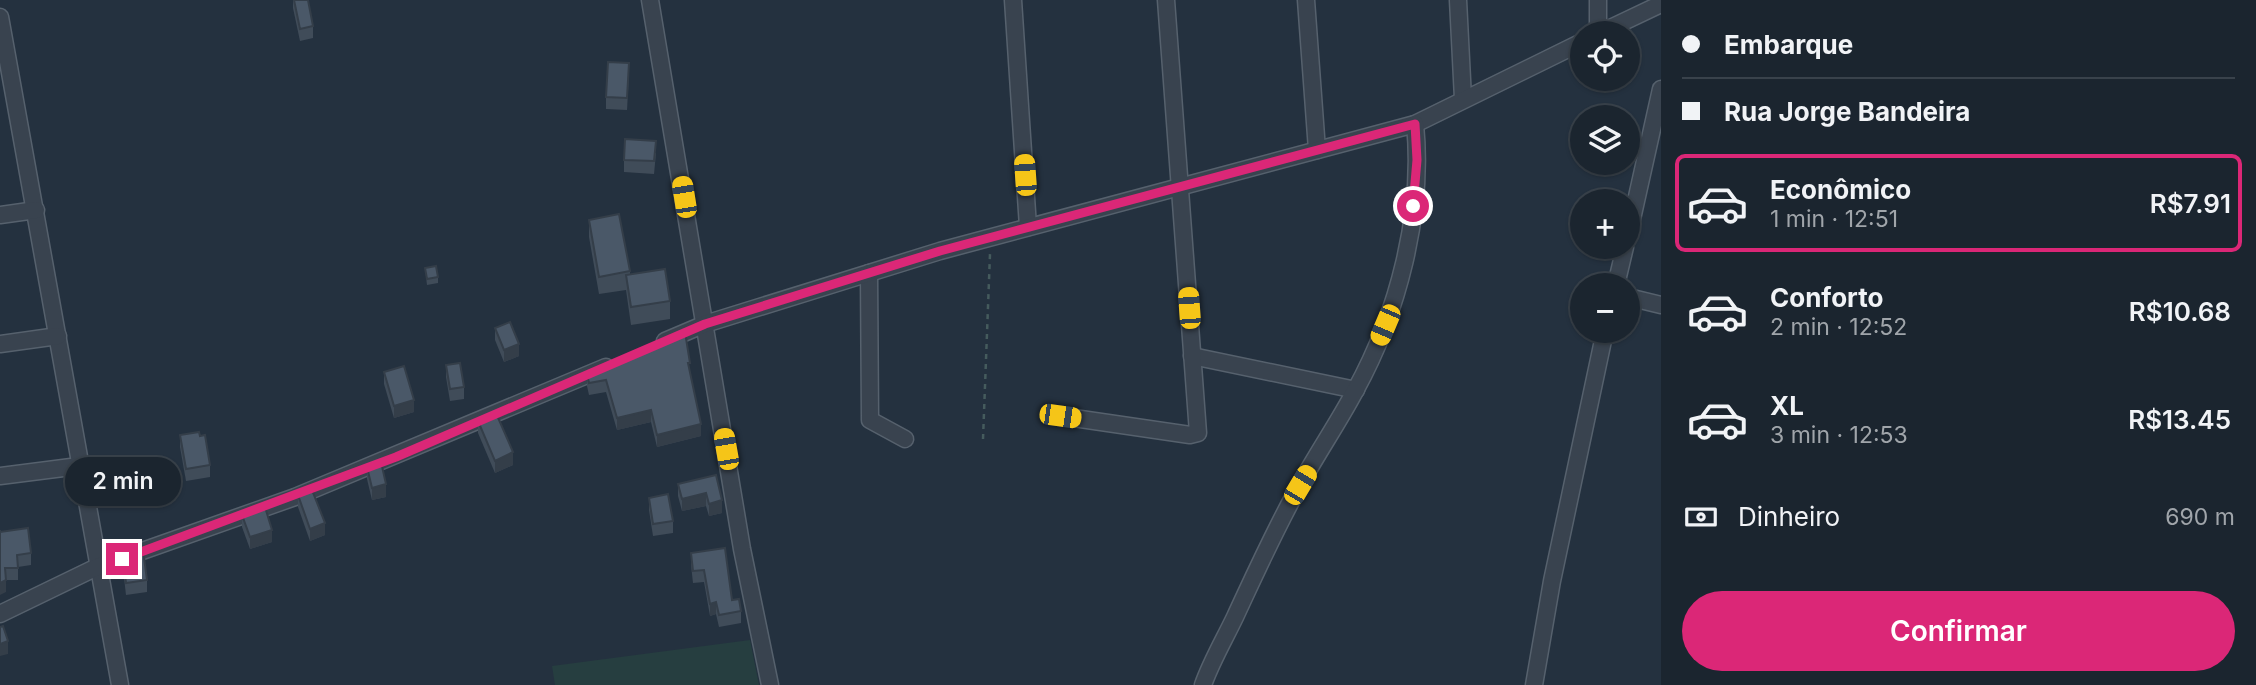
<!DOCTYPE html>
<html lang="pt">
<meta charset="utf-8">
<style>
:root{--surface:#1b252f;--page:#28313b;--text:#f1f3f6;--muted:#a0a5aa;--line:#39424b;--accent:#db2777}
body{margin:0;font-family:Inter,sans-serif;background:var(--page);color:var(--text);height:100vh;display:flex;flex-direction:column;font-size:26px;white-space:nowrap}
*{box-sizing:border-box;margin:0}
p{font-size:23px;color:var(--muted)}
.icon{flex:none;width:38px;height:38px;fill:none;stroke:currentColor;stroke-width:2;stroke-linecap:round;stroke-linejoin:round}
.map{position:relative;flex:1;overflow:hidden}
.details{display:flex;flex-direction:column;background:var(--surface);width:595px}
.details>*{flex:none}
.guide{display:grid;align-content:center;height:154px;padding:0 21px;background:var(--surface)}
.fabs{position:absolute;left:1570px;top:21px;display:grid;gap:14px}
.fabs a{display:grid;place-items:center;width:70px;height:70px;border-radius:50%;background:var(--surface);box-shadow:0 2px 5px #0004,0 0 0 2px var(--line);font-size:35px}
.end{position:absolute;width:32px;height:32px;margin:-16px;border:9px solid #db2777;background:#fff;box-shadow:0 0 0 4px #fff}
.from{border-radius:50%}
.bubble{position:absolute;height:49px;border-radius:24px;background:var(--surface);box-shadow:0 2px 5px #0004,0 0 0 2px var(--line);font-size:23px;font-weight:600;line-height:49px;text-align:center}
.car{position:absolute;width:21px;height:42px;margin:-21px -10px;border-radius:9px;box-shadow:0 0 5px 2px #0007;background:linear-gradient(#f5c518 24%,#345 0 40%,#f5c518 0 76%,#345 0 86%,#f5c518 0)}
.guide b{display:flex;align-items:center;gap:24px;height:66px;font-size:26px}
.guide b+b{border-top:2px solid var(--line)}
.guide i{width:18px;height:18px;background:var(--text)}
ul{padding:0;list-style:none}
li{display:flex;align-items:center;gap:21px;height:98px;margin:0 14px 10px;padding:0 7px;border:4px solid transparent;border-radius:10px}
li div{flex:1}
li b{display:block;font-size:26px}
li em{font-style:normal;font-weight:600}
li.on{border-color:var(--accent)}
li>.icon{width:63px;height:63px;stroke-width:1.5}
.pay{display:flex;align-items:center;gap:18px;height:77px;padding:0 21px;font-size:26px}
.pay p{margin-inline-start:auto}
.action{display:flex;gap:14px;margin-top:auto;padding:14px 21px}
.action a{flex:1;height:80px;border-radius:42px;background:var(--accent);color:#fff;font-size:28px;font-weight:600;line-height:80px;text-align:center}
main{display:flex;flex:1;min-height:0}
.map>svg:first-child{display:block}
.grass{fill:#263e40}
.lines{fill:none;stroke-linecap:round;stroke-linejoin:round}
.minor-casing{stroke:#56616d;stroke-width:19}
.path{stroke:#455b5d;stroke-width:2.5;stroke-dasharray:5 5;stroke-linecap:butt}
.minor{stroke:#39434f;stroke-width:16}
.wall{fill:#404c59}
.shaded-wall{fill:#343e49}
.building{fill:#4a5868;stroke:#343e49;stroke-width:2}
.route{stroke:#db2777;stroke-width:9}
</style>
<main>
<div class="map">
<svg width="1661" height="685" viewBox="0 0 1661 685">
<rect width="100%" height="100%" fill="#24313f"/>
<!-- grass -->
<path class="grass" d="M750,640L759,685H555L552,666Z"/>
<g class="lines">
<!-- minor casing -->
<g class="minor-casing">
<g id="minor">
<path d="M650,0L742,549L770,685"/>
<path d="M1013,0L1028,227"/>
<path d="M1306,0L1317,150"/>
<path d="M1458,0L1463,99"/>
<path d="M1598,0V33"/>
<path d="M0,17L120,685"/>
<path d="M1600,33L1661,4"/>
<path d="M0,215L36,210"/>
<path d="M1628,237L1661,89"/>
<path d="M869,273L870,420L905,439"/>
<path d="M1616,285L1625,247"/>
<path d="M1628,297L1661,305"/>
<path d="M665,341L705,324L940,251L1415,124L1582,42"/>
<path d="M0,344L58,336"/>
<path d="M1192,356L1356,390"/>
<path d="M1060,416L1190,435L1198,433L1166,0"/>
<path d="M0,476L79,466"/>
<path d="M0,614L97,567L295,497L606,367"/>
<path d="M1203,685C1211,662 1224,640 1235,617C1256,572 1276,527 1301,483C1318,452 1338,423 1355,391C1398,313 1424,213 1415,124"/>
<path d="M1534,685L1552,581L1605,331"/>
</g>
</g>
<!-- path -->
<path class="path" d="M983,439L990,254"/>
<!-- minor -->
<use href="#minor" class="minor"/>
</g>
<!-- wall -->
<g class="wall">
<path d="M293,0H308L313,26V38L300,41L293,8Z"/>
<path d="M629,75L627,110L606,109V97Z"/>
<path d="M656,153L654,174L624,172V160Z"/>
<path d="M589,220L630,271V275L670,301V319L631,325L626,290L599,294L589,237Z"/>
<path d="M425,268L438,277V283L427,285Z"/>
<path d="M495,328L519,356L504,362L495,340Z"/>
<path d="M446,365L464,387V399L450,401L446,377Z"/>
<path d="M384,372L414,412L394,418L384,384Z"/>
<path d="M587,374L690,375L701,436L657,447L651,422L617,430L606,392L589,395L587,386Z"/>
<path d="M478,421L513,465L495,473L478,433Z"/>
<path d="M180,435L200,436L210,465V477L186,481L180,447Z"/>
<path d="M367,467L386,497L372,500L367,479Z"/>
<path d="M716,475L722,513L709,516L706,506L682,511L678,496V484Z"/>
<path d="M298,495L325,535L310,541L298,507Z"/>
<path d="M649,498L673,521V533L653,536L649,510Z"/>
<path d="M242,515L272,542L250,549L242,527Z"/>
<path d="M0,532L31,553V565L18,567V580H6V592Z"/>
<path d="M691,553L741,611V623L719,627L716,614L710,616L704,582L693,583L691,565Z"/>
<path d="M123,557L147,580V592L126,595L123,569Z"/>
</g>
<!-- shaded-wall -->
<g class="shaded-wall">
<path d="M519,344V356L504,362V350Z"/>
<path d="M414,400V412L394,418V406Z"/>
<path d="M651,410V422L617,430V418Z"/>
<path d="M701,424V436L657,447V435Z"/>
<path d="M513,452V465L495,473V461Z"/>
<path d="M386,484V497L372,500V488Z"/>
<path d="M706,493V506L682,511V499Z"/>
<path d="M722,500V513L709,516V504Z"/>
<path d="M325,523V535L310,541V529Z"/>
<path d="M272,530V542L250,549V537Z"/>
<path d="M6,580V592L0,595V583Z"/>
<path d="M716,602V614L710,616V604Z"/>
<path d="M8,641V654L0,656V644Z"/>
</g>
<!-- building -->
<g class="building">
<path d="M294,0H308L313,26L300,29Z"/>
<path d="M608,62L629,63L627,98L606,97Z"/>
<path d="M625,139L656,141L654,161L624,160Z"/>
<path d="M619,214L630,271L599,277L589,220Z"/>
<path d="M436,266L438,277L427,279L425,268Z"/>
<path d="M665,269L670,301L631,307L626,275Z"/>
<path d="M510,322L519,344L504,350L495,328Z"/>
<path d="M685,332L690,363H688L701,424L657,435L651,410L617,418L606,380L589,383L587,374Z"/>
<path d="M460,363L464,387L450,389L446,365Z"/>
<path d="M404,366L414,400L394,406L384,372Z"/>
<path d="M496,413L513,452L495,461L478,421Z"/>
<path d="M199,432L200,436L205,435L210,465L186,469L180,435Z"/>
<path d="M381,462L386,484L372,488L367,467Z"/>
<path d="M716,475L722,500L709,504L706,493L682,499L678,484Z"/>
<path d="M312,490L325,523L310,529L298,495Z"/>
<path d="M668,494L673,521L653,524L649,498Z"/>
<path d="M265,507L272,530L250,537L242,515Z"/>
<path d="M28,528L31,553L17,555L18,568H5L6,580L0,583V530V532Z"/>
<path d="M725,548L732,600L739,599L741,611L719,615L716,602L710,604L704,570L693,571L691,553Z"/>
<path d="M143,550L147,580L126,583L123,557Z"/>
<path d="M3,626L8,641L0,644V627Z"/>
</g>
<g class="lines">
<!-- route -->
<path class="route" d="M122,559L396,457L705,324L940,251L1415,124L1417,160L1413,206"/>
</g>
</svg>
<div class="fabs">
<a><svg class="icon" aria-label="locate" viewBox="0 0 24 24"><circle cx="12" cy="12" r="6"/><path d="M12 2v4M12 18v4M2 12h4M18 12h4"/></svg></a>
<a><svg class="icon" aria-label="layers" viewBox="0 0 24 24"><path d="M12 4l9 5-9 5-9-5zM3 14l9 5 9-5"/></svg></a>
<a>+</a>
<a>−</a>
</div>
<i class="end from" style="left:1413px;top:206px"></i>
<i class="end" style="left:122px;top:559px"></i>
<div class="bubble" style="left:65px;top:457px;width:116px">2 min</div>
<i class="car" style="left:1025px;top:175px;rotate:356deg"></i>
<i class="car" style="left:684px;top:197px;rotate:351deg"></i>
<i class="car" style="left:1189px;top:308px;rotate:356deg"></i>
<i class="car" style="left:1385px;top:325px;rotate:203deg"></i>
<i class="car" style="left:1060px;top:416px;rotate:98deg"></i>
<i class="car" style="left:726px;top:449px;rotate:350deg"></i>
<i class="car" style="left:1300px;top:485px;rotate:31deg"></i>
</div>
<section class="details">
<div class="guide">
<b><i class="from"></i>Embarque</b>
<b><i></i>Rua Jorge Bandeira</b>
</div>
<ul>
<li class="on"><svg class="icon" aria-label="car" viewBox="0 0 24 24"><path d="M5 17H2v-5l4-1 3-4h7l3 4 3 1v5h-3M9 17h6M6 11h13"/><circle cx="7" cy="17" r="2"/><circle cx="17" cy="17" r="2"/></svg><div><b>Econômico</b><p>1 min · 12:51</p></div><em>R$7.91</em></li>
<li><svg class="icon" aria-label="car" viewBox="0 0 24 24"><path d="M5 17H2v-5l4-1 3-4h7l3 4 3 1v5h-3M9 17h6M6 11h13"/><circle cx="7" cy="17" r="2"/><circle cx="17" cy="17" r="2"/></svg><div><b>Conforto</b><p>2 min · 12:52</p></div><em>R$10.68</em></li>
<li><svg class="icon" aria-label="car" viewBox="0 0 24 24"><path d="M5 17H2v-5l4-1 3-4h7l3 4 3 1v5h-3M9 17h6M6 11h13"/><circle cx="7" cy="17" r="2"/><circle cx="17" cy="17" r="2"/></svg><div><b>XL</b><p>3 min · 12:53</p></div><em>R$13.45</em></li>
</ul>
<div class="pay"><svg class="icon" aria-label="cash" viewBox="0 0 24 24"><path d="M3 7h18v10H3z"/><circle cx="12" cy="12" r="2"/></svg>Dinheiro<p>690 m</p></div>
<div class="action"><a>Confirmar</a></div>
</section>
</main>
